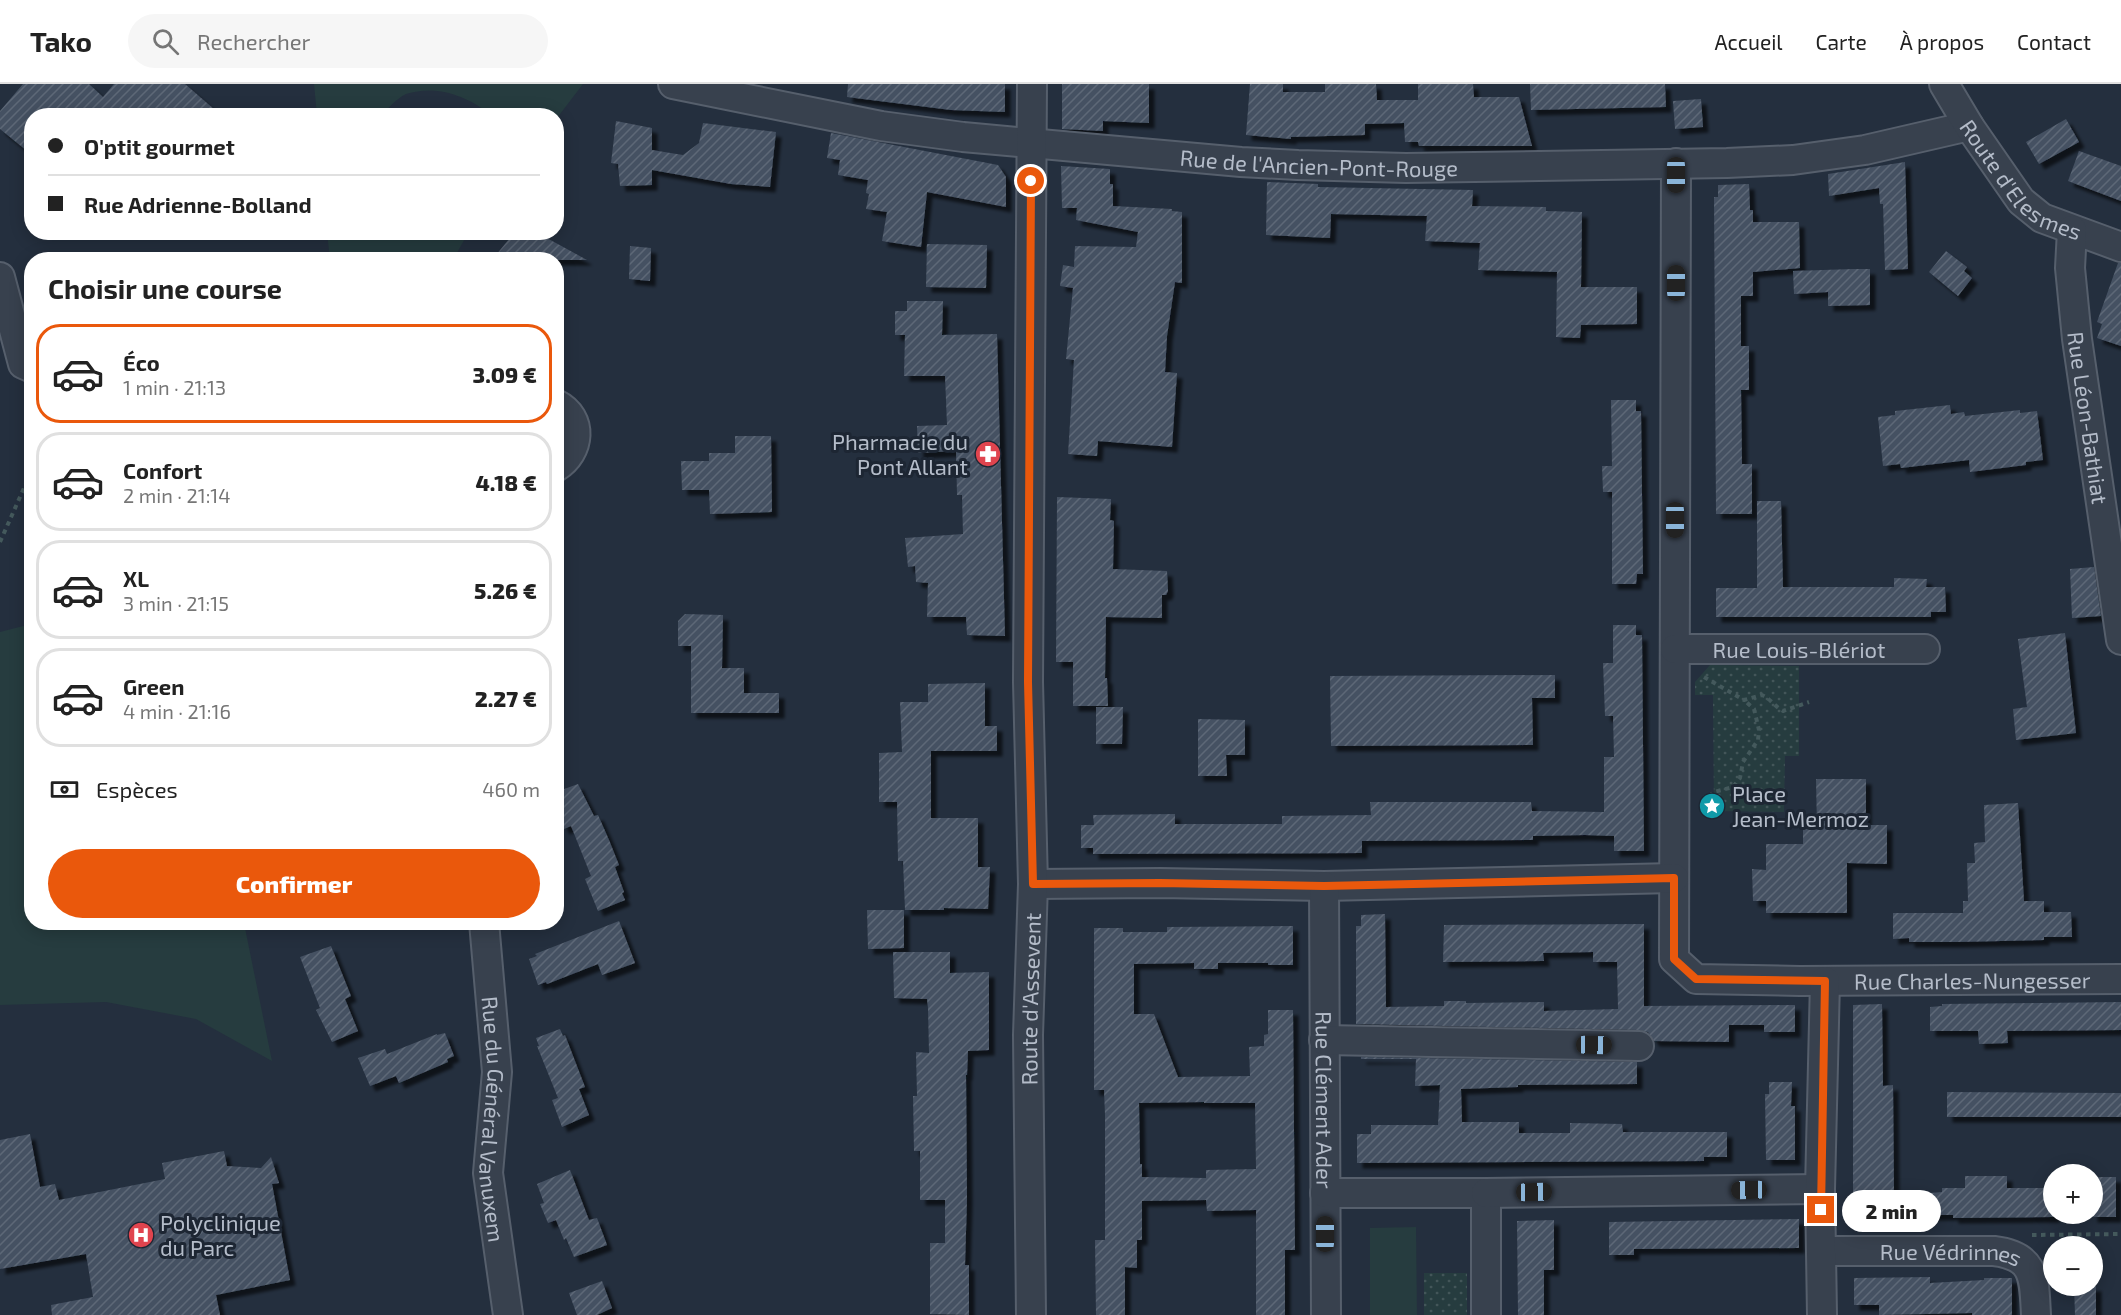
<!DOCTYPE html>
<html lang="fr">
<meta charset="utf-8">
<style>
:root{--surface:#fff;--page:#f6f6f6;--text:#222;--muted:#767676;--line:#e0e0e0;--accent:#ea580c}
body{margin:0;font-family:"Exo 2",sans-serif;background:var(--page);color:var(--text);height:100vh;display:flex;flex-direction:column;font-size:22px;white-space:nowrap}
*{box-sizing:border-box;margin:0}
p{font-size:20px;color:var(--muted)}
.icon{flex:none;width:33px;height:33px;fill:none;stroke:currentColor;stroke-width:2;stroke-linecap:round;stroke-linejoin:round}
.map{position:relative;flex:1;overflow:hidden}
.panel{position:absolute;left:24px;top:168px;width:540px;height:678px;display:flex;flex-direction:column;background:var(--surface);border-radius:24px;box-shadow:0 3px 15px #0003}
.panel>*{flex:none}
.hud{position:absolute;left:24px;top:24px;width:540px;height:132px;border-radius:24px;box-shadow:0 3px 15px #0003;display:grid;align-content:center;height:132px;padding:0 24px;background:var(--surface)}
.tools{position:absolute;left:2043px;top:1080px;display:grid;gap:12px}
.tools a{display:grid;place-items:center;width:60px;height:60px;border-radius:50%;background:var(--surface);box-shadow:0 3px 15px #0003;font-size:30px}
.end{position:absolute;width:27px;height:27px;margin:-14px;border:8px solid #ea580c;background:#fff;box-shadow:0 0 0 3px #fff}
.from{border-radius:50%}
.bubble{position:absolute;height:42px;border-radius:21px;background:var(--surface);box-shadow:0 3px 15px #0003;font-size:20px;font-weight:800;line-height:42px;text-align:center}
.car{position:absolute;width:18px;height:36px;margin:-18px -9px;border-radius:8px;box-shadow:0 0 4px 2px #0007;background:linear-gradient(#222 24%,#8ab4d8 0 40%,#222 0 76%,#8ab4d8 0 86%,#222 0)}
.hud b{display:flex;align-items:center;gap:21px;height:57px;font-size:22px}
.hud b+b{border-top:2px solid var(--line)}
.hud i{width:15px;height:15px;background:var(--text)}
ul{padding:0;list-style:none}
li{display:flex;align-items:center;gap:18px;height:99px;margin:0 12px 9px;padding:0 12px;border:3px solid var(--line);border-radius:24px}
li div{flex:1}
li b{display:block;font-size:22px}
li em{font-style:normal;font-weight:800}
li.active{border-color:var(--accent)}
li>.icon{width:54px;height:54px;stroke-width:1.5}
h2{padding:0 24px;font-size:27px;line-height:72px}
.pay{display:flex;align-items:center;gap:15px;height:66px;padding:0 24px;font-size:22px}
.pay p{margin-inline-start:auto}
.cta{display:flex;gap:12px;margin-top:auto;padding:12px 24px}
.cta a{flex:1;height:69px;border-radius:36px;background:var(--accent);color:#fff;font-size:24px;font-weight:800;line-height:69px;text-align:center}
header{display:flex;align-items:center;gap:36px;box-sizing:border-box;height:84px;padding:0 30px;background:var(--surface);border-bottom:2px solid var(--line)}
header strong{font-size:28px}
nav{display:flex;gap:33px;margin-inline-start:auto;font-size:21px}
.search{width:420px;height:54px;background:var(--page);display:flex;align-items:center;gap:15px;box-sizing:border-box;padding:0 21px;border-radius:33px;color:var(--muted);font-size:22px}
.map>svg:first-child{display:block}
.green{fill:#263c3f}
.park{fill:url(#park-dots)}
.building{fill:url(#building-hatch);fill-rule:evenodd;filter:url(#shadow)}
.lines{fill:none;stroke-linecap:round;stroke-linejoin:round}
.minor-casing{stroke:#565f6c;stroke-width:32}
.path{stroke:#44595c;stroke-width:4;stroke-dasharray:4.5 4.5;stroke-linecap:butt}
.minor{stroke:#38414e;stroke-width:28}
.route{stroke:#ea580c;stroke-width:8}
.labels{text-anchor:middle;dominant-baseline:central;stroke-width:6;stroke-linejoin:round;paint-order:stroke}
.street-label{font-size:22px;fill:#b4bcc9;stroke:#1d2633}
.poi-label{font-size:22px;fill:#b4bcc9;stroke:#1d2633;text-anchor:start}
</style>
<header>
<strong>Tako</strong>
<div class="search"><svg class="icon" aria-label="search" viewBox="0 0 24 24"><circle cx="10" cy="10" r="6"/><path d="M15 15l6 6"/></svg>Rechercher</div>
<nav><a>Accueil</a><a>Carte</a><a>À propos</a><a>Contact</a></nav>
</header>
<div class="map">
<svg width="2121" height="1231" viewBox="0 0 2121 1231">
<defs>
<pattern id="park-dots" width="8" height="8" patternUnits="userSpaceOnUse" patternTransform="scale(1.5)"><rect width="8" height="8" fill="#263c3f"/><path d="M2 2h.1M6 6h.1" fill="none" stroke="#435659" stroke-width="1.8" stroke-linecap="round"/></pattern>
<pattern id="building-hatch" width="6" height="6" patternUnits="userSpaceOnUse" patternTransform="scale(1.5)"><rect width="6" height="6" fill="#455162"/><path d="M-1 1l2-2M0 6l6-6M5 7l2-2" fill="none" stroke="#5d6877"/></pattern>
<filter id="shadow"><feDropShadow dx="5.5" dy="5.5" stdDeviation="1.5" flood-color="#0009"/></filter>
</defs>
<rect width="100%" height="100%" fill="#242f3e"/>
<!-- green -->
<g class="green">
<path d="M314,0H583L557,34L556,32L491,31C468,12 436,0 406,10C397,14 388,25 381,31H317Z"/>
<path d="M327,149V148L468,149L453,176L330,175Z"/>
<path d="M31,540L32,838L244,839L272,977L196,935L106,918L0,921V548Z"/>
<path d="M1416,1143L1417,1231H1370V1144Z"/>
</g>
<!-- park -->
<g class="park">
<path d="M1710,581L1799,582V672H1785L1784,728L1714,727L1713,611H1695V598Z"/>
<rect x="1424" y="1189" width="43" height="42"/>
</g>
<!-- building -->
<g class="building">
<path d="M23,0H89L103,13L114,0H185L222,32H32V71L0,45V27Z"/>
<path d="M848,0H1005V28L951,26L847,13Z"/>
<path d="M1062,0H1149V39L1103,37V47L1062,45Z"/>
<path d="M1250,0H1283V8H1325V0H1376L1377,16H1418V0H1473L1474,13H1519L1532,62H1419L1418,58H1405L1404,39L1365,40V51L1291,53V55L1246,51Z"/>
<path d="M1530,0H1665L1666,23L1531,26Z"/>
<path d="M1701,15L1703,43L1675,45L1673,17Z"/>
<path d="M2066,35L2079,58L2039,80L2026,58Z"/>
<path d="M616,37L652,44V66L683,71L699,59L703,39L776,48L770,103L731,100L652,86V101L620,102L618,80L611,79Z"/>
<path d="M831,49L998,81L1006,93V123L927,108L921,163L882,157L887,128L866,125L869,110L866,109L868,96L838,91L840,76L827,74Z"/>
<path d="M2079,67L2121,82V117L2068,97Z"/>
<path d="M1905,78L1908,185L1885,186L1883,120H1880L1879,104L1829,112L1828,90Z"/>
<path d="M1061,82L1110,85V100H1113V122L1172,125V127L1182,128V199L1175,198L1167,252L1165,288L1177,289L1172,363L1098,357L1097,372L1068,370L1074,276L1066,275L1073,204L1060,202L1063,181L1074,183L1075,162L1136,163L1138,148L1076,136L1077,124H1062Z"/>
<path d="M1267,98L1318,100V103L1473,106L1472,122L1546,123V127L1582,128L1581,203H1637V240L1581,241L1580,254L1556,253L1557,188L1478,186L1480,159L1425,157L1427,132L1331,130L1330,154L1266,151Z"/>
<path d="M1749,100L1750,126H1753V138H1799L1800,184L1753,188V212H1741V262H1749V306H1741L1742,380H1752V430H1716L1714,113H1718V101Z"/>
<path d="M513,150L545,153L587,176H492Z"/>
<path d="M927,160L987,161L986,204L926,203Z"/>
<path d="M630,162L651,164L650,197L629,195Z"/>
<path d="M1946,167L1967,183L1964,187L1972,194L1958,212L1929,188Z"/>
<path d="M2118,179H2121V262L2097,254L2102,240L2097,238Z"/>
<path d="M1853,185H1870V221L1828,222V208L1794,210L1793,187Z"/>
<path d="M907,217H943L942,251L997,250L1005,552L967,551L966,533H927L928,499L916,498L915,482L908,483L905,454L963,450L962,411H957L956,367L918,369L917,342L947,341L945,292H904L905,251H895V227H907Z"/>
<path d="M1611,316H1636V327H1641L1643,490H1637L1636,500H1612V408H1603L1602,382H1612Z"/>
<path d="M1950,321L1951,330L1964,328L1965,332L2020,326V329L2037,327L2043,376L2026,378V381L1970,388L1969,376L1901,384L1900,380L1883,382L1878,333L1895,331V327Z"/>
<path d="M735,352H771L772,428L710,430L709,406H682L681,377H709V369H735Z"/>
<path d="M1057,413L1111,415L1110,436L1114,437L1113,485L1167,487L1168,507L1166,511H1162V534L1106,533L1105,594H1107L1108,622H1073V578H1056Z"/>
<path d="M1757,417H1781L1783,503H1894V494L1927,495L1926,503H1945L1946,528H1931V533H1716V504H1757Z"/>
<path d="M2094,483L2101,532L2072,534L2070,485Z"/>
<path d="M685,530L723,531L722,584H744V609H779V629H691V562H678V537Z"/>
<path d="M1613,541H1636V551H1642L1644,767H1614V752L1585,751L1533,752V756L1362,757V769L1093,770V764H1081V741H1094L1093,731L1175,730V740H1282V732L1371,731L1370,718H1531L1532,727L1604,728V673H1614L1613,632H1605L1603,579H1613Z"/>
<path d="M2065,549L2076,649L2016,656L2013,625L2027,623L2018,555Z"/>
<path d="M1555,591V614H1532L1533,661L1331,662L1330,592Z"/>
<path d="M985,599V642H997V667H931V734H978V783H990L988,825L944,824V826H905L903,777H898L897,718H879V669L902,668L900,618H928V600Z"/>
<path d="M1096,623H1123L1122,660H1096Z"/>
<path d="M1198,635L1245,636V671H1226L1227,692H1198Z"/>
<path d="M1816,695H1866V741H1887V780L1847,779V829H1766V817H1753L1752,785L1766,786V760H1803V745H1817Z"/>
<path d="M578,700L594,732L598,731L609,756L619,781L615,783L624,808L622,809L625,816L598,827L585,795L591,792L571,742L564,745L556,726V708Z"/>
<path d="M2018,719L2024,817H2044V828H2071L2072,853H2044V856L1956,858H1909V854L1893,855V829H1963V817H1968L1967,779H1975L1974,759L1985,758L1984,721Z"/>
<path d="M867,826H904V864L868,865Z"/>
<path d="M1385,830L1386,923L1444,922V917H1466V919L1544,918V927L1618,925L1617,878H1593V868L1543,869L1544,877L1443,878L1444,841L1644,840V922L1795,921V948H1764V941H1729V958L1654,957L1648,948L1639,946L1356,940V842H1361V831Z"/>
<path d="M619,837L635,879L602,891L598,880L547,900L546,898L538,901L529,875L537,872L535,870Z"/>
<path d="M1293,842V881H1268V879H1218V885H1194V879L1134,880V930H1154L1178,993L1250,992L1249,963L1264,962V951L1268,950V926H1293L1295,1166H1285V1231H1256V1126L1207,1127L1206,1116L1142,1117V1156H1137V1184L1125,1183V1231H1096L1095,1156H1105V1031L1104,1006H1094V844H1123V848H1167V843ZM1204,1018V1019H1255L1256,1085L1206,1086V1094L1142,1093V1080H1140L1139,1019Z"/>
<path d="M331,862L351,912L345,915L358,947L332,958L316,926L320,924L300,873Z"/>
<path d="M893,868H950V889L989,888V966L968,967L967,991H966L967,1115L965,1181H969V1231L930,1230V1159H945V1116H920V1067H914L913,1012H917L916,968L929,969L928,924L927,915L894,914Z"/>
<path d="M2121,918V946L2007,947L2008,959L1979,960L1978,947H1930V923L1942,922V920Z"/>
<path d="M1882,920L1883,1002L1893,1001L1894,1109H1883V1136H1853V921Z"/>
<path d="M560,945L563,952L565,951L585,1003L579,1005L589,1031L562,1043L552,1016L558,1014L537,962H539L536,954Z"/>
<path d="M445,949L454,972L447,975L448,978L399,999L396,992L370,1002L358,974L385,965L387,970L437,950V951Z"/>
<path d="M1361,973L1637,978V1000L1518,1001V1003L1461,1005L1462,1038H1519V1049H1570V1039L1622,1040L1623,1048H1727V1073H1704V1077L1357,1079V1050H1371V1041H1438L1440,1001L1415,1002L1416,975H1361Z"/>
<path d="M1769,998H1792L1791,1022H1795V1076H1766L1765,1010H1769Z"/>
<path d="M1947,1008L2121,1009V1033H1947Z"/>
<path d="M30,1050L40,1103L55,1100L59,1116L165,1095L162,1079L224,1067L227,1082L261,1084L271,1073L279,1099L272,1100L290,1196L216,1211L220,1231H52L51,1221L93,1213L86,1170L0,1185V1056Z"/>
<path d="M570,1086L589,1136L597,1134L607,1161L574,1173L566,1154L564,1156L556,1136L548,1139L540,1120L544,1119L537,1100Z"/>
<path d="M1965,1092H2007V1104H2054V1133L1953,1134V1131H1931L1930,1109L1942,1108V1104H1965Z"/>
<rect x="2092" y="1093" width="24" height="40"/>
<path d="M1799,1135V1164L1634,1165V1171H1609V1138Z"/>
<path d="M1554,1136V1186H1544V1231H1518L1517,1137Z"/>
<path d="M1930,1193V1199L1984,1196V1194H2012V1231H1972V1229L1879,1231V1221H1854V1194Z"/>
<path d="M602,1197L612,1224L597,1231H577L569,1209Z"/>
<path d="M2074,1202H2096V1231H2075Z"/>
</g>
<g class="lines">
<!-- minor casing -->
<g class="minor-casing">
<g id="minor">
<path id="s1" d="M673,0L881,42L963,53L1241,78L1298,81L1406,84L1727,79L1793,76L1865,66L1969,42"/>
<path id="s2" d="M1944,0L1969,42L2021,117L2042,134L2121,163"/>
<path id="s3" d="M1676,79L1674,875L1696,895L1800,897L2121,895"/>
<path id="s4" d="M2072,146L2070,184L2077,255L2121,556"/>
<path d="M0,193L23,280L32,284"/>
<path d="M556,320C584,334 580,368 556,383"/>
<path id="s5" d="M1675,565H1925"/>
<path d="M1033,800L1160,799L1324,802L1674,794"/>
<path id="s6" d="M1324,802L1326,1231"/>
<path id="s7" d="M484,838L497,988L488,1089L508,1231"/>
<path d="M1324,956L1639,962"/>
<path d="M1325,1109H1486V1231"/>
<path d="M1486,1109L1820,1105"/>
<path id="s8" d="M1821,1167H1994C2036,1172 2034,1195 2036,1231"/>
<path id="s9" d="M1031,1231L1028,951L1033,800L1028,598L1032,0"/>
<path d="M1822,1231L1820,1105L1825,897"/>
</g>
</g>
<!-- path -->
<g class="path">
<path d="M0,458L32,386"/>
<path d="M1704,593L1744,616L1762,611C1771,615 1775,623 1783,627L1809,618"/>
<path d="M1702,718L1714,708L1733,703L1740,694L1743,678L1758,656L1759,646L1754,625L1744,616"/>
<path d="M2032,1151L2121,1150"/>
</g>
<!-- minor -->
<use href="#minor" class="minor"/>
</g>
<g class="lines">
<!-- route -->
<path class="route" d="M1031,97L1028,598L1033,800L1160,799L1324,802L1674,794V875L1696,895L1825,897L1821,1126"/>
</g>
<!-- icons -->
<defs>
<g id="pharmacy-disc" transform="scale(1.35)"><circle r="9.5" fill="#e0444e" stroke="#1d2633"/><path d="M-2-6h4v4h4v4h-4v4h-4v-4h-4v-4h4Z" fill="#fff"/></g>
<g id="sight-disc" transform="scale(1.35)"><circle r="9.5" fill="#0f9aa8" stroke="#1d2633"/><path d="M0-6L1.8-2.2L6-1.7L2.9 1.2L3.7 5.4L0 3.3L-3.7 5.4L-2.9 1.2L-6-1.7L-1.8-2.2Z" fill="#fff"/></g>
<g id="hospital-disc" transform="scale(1.35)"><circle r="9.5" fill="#e0444e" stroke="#1d2633"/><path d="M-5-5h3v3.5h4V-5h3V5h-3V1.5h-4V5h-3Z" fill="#fff"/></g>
</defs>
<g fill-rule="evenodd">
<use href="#pharmacy-disc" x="988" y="370"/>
<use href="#sight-disc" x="1712" y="722"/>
<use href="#hospital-disc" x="141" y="1151"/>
</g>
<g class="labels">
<!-- street labels -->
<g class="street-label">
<text stroke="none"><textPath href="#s1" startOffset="652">Rue de l'Ancien-Pont-Rouge</textPath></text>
<text stroke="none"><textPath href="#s2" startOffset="126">Route d'Elesmes</textPath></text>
<text stroke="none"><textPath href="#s4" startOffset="189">Rue Léon-Bathiat</textPath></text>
<text stroke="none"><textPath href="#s5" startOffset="124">Rue Louis-Blériot</textPath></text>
<text stroke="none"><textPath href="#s3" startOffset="1102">Rue Charles-Nungesser</textPath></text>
<text stroke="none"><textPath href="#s9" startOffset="316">Route d'Assevent</textPath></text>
<text stroke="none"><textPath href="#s6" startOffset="214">Rue Clément Ader</textPath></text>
<text stroke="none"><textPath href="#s7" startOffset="198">Rue du Général Vanuxem</textPath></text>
<text stroke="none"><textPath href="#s8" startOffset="130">Rue Védrinnes</textPath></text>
</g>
<!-- poi labels -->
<g class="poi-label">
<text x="968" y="357" text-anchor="end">Pharmacie du<tspan x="968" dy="25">Pont Allant</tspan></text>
<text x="1732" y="709">Place<tspan x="1732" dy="25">Jean-Mermoz</tspan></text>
<text x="160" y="1138">Polyclinique<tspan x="160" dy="25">du Parc</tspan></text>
</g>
</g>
</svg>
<div class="tools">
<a>+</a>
<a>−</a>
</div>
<i class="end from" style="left:1031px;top:97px"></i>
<i class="end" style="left:1821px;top:1126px"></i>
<div class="bubble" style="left:1842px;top:1106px;width:99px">2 min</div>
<i class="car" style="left:1676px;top:91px;rotate:180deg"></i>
<i class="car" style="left:1676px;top:199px;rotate:0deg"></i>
<i class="car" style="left:1675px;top:436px;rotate:180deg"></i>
<i class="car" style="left:1594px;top:961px;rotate:91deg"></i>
<i class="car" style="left:1749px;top:1106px;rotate:269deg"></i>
<i class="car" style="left:1534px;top:1108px;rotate:89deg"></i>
<i class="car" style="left:1325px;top:1150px;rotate:0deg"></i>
<div class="hud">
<b><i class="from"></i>O'ptit gourmet</b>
<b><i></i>Rue Adrienne-Bolland</b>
</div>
<section class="panel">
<h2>Choisir une course</h2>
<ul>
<li class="active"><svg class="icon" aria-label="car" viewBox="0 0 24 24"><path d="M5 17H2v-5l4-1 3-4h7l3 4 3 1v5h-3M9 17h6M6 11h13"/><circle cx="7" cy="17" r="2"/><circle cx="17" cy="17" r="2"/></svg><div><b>Éco</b><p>1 min · 21:13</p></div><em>3.09 €</em></li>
<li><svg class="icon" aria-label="car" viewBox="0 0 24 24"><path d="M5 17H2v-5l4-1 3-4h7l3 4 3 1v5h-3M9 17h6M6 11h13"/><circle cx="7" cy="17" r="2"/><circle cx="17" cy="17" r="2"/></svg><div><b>Confort</b><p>2 min · 21:14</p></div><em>4.18 €</em></li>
<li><svg class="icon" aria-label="car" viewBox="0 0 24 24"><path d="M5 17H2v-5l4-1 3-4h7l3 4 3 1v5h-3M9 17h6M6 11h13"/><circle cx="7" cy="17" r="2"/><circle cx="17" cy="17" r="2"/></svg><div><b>XL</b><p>3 min · 21:15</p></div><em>5.26 €</em></li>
<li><svg class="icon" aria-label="car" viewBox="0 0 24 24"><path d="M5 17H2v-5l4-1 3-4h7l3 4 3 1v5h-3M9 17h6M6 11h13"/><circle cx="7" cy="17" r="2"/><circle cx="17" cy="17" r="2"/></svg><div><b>Green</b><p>4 min · 21:16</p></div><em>2.27 €</em></li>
</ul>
<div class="pay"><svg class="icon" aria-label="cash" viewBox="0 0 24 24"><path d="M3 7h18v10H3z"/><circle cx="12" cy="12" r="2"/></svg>Espèces<p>460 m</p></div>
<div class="cta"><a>Confirmer</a></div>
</section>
</div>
